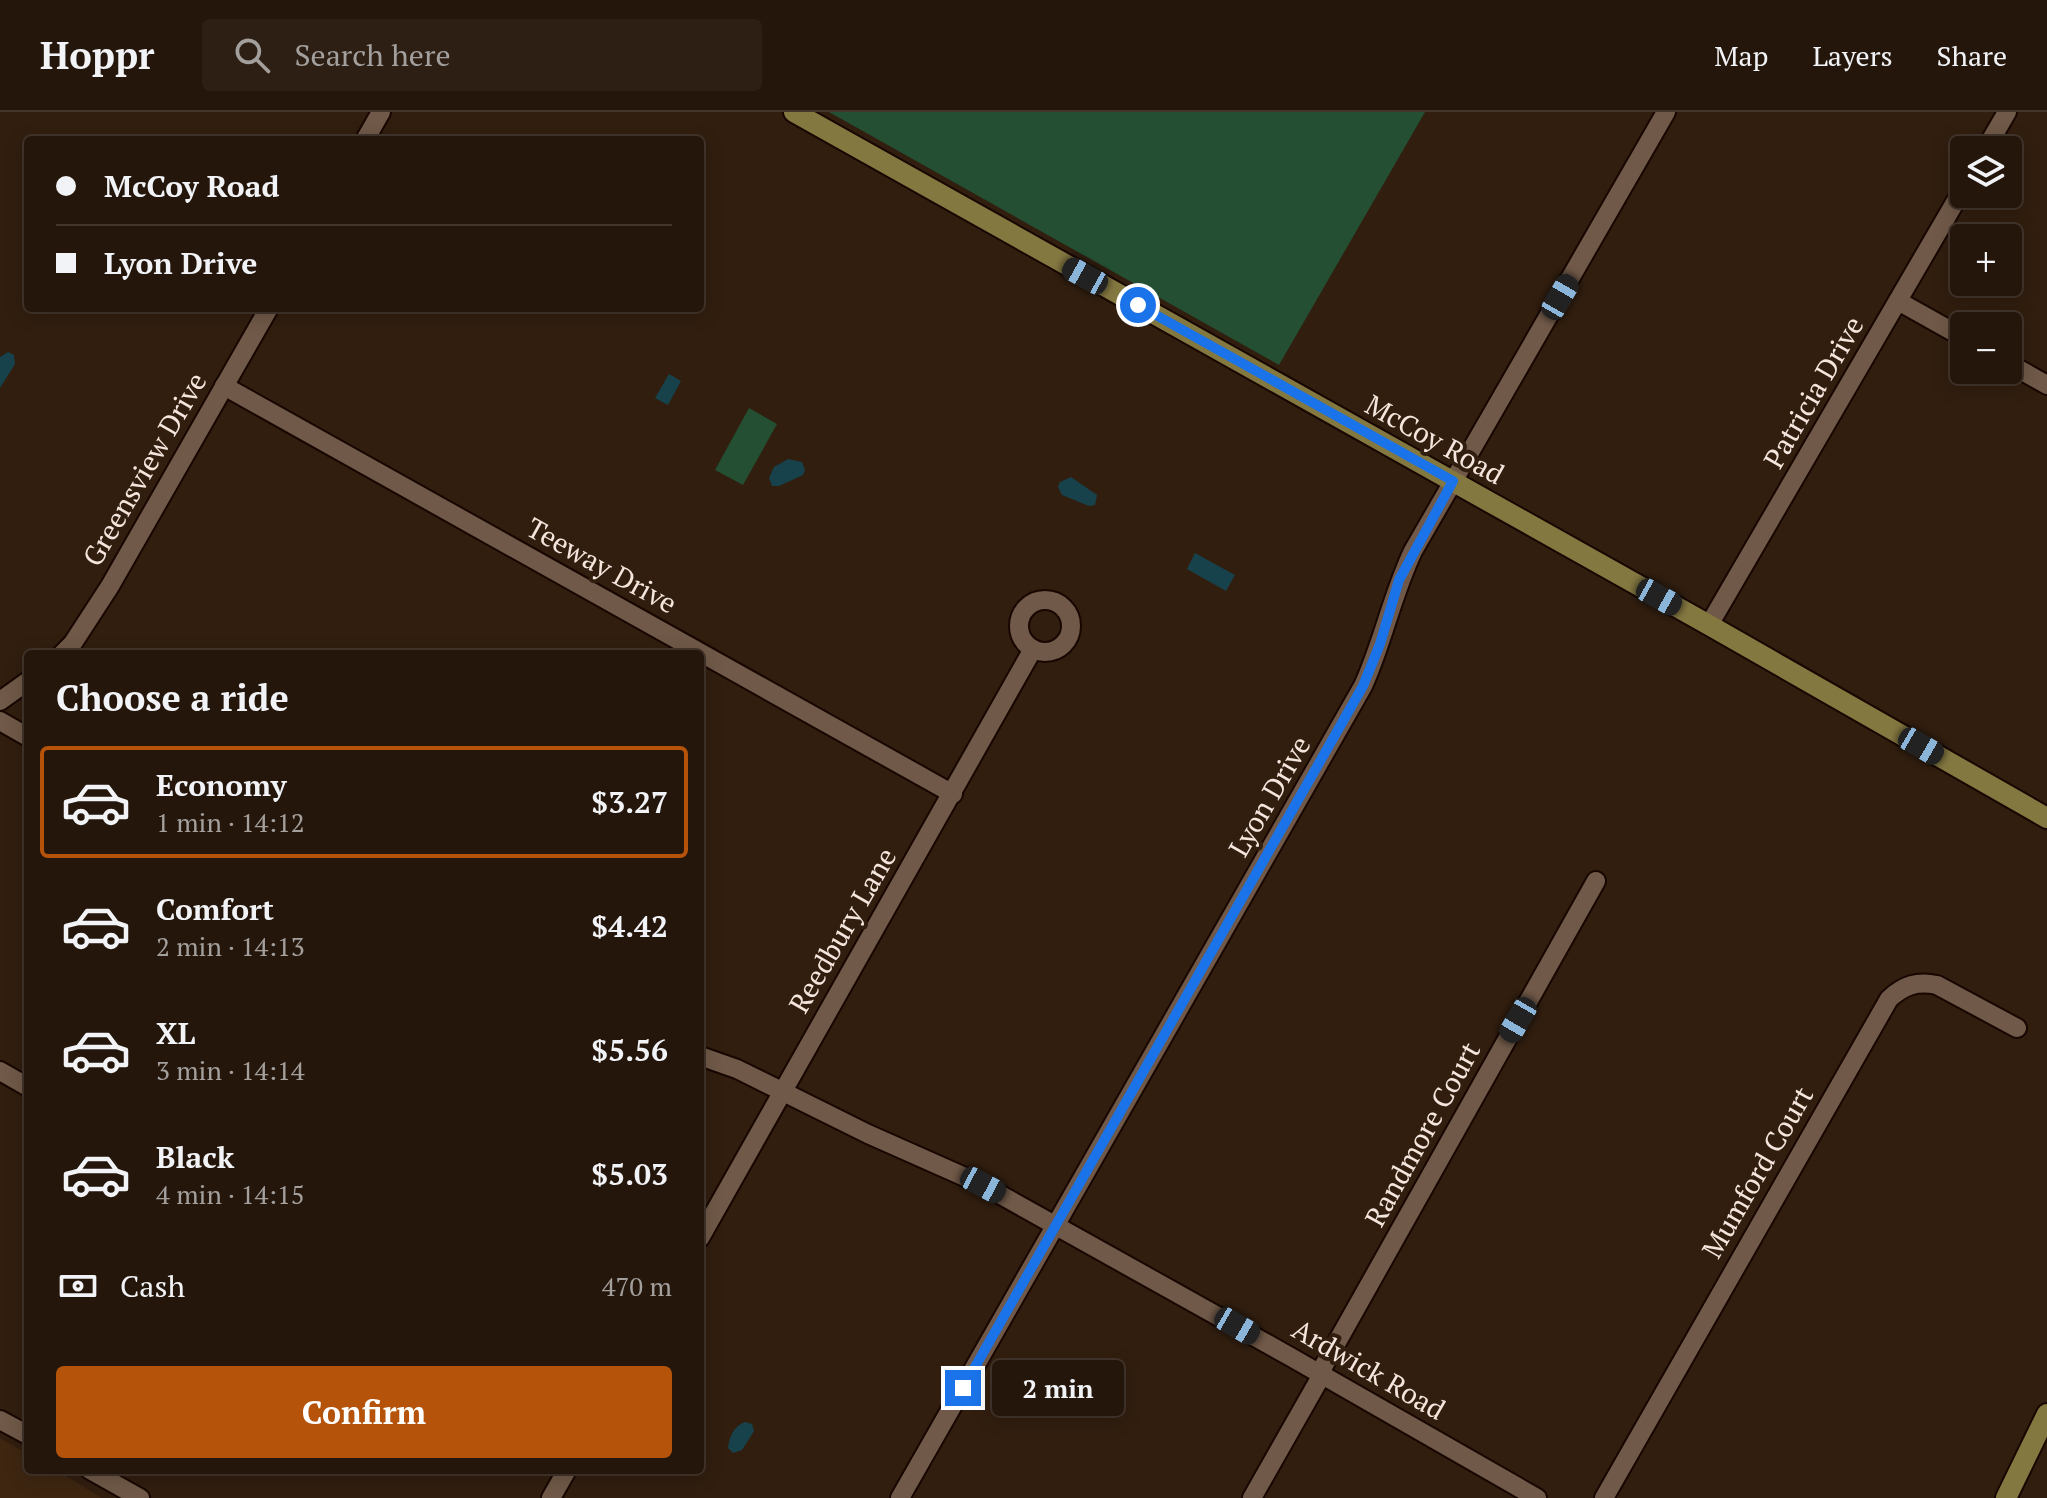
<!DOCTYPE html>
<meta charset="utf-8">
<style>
:root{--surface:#25160b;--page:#2d1f14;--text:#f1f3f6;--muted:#a39f9d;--line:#42352c;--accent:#b45309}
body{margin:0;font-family:"PT Serif",serif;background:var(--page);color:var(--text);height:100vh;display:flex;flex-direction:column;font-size:30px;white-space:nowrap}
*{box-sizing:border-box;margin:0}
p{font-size:26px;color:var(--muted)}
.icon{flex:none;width:44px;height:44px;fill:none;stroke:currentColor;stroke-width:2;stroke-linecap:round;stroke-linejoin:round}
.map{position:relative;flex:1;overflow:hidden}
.details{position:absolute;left:24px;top:538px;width:680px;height:824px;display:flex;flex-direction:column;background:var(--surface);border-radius:8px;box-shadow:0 4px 20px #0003,0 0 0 2px var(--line)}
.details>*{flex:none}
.guide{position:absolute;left:24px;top:24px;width:680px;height:176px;border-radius:8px;box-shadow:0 4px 20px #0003,0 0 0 2px var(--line);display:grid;align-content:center;height:176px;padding:0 32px;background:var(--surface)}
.controls{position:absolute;left:1950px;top:24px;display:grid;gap:16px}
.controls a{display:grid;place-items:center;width:72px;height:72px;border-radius:8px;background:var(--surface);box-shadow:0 4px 20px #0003,0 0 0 2px var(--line);font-size:40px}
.end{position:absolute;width:36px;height:36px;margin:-18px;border:10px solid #1a73e8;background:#fff;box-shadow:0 0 0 4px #fff}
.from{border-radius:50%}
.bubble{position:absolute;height:56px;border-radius:8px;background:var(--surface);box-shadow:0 4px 20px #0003,0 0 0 2px var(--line);font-size:26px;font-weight:700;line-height:56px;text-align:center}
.car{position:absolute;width:24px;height:48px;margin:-24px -12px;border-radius:10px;box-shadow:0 0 6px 2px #0007;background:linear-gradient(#222 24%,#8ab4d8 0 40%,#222 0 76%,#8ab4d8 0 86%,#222 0)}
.guide b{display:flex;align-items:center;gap:28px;height:76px;font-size:30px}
.guide b+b{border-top:2px solid var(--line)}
.guide i{width:20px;height:20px;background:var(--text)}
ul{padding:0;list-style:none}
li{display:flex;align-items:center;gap:24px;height:112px;margin:0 16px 12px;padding:0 16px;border:4px solid transparent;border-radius:8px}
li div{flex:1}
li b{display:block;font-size:30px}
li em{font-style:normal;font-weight:700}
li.selected{border-color:var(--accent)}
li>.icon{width:72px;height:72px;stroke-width:1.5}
h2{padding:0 32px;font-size:36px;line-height:96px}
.pay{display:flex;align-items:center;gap:20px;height:88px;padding:0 32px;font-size:30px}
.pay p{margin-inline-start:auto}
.action{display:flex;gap:16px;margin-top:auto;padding:16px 32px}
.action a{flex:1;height:92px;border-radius:8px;background:var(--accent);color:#fff;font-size:32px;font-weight:700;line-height:92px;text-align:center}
header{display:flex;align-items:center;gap:48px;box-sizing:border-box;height:112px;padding:0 40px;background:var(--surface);border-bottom:2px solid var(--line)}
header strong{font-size:38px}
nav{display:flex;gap:44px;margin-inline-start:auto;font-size:28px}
.search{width:560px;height:72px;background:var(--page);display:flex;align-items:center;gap:20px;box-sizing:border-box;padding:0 28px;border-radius:8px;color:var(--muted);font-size:30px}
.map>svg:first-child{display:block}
.built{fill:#3e2611}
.green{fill:#244f33}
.water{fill:#17424c}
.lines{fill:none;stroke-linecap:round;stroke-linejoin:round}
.street-casing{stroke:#180700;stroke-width:22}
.secondary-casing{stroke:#180700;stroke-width:24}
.street{stroke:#705948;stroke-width:18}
.secondary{stroke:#847841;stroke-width:20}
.route{stroke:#1a73e8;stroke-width:10}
.labels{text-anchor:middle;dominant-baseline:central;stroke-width:8;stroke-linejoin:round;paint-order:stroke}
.street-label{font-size:28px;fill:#f4e6dd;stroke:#311e0f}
</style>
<header>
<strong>Hoppr</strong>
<div class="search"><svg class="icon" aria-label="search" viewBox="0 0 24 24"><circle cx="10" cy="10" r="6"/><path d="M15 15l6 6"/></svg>Search here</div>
<nav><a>Map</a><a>Layers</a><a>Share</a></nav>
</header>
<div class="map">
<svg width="2047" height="1386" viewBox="0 0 2047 1386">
<rect width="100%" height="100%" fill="#311e0f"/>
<!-- built -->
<path class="built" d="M0,1326L28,1342V1358H56L102,1386H0Z"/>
<!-- green -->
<g class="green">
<path d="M829,0H1425L1279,253Z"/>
<path d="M749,296L777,312L743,373L715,358Z"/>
</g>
<!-- water -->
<g class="water">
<path d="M8,240L14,243L15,252L0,276V245Z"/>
<path d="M669,262L681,269L668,293L655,286Z"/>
<path d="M788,347L802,350L805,358L803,363L779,374H772L769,366L774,355Z"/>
<path d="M1071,365L1097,383L1095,393L1089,394L1062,383L1058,375L1060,370Z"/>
<path d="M1195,441L1235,463L1226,479L1187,457Z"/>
<path d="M745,1310L752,1312L754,1319L742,1338L733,1341L728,1336C729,1325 734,1314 745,1310Z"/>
</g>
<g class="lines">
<!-- street casing -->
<g class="street-casing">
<g id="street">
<path d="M365,28L381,0"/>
<path d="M1985,38L2007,0"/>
<path d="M1898,189L1964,226"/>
<path d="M2008,251L2047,273"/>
<path d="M224,274L953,682"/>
<circle cx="1045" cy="514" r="26"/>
<path d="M1709,513L1964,75"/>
<path d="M62,542L73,531L110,474L269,196"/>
<path d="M0,589L28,569"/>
<path d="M0,609L28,625"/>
<path d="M700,944L737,957L868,1022L983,1073L1289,1244L1537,1386"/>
<path d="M0,959L28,975"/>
<path d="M700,1126L1033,537"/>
<path d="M0,1308L28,1323"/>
<path d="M90,1358L140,1386"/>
<path d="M551,1386L567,1358"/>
<path d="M900,1386L1363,574C1383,530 1392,483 1413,439L1666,0"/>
<path d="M1252,1386L1319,1268L1323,1255L1596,769"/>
<path d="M1604,1386L1889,887C1904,873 1917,869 1937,873L2017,916"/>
</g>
</g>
<!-- secondary casing -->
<g class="secondary-casing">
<g id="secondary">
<path d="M794,0L1709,513L2047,706"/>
<path d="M2006,1386L2047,1302"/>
</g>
</g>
<!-- street -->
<use href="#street" class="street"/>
<!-- secondary -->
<use href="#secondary" class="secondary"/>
</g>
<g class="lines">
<!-- route -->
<path class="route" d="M963,1276L1363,574L1380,532L1399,468L1453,369L1138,193"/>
</g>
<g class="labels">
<!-- street labels -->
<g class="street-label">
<text transform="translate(1813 280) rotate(-60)">Patricia Drive</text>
<text transform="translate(1435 327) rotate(29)">McCoy Road</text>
<text transform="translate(144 357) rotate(-60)">Greensview Drive</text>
<text transform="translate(602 453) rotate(29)">Teeway Drive</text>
<text transform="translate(1269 684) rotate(-60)">Lyon Drive</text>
<text transform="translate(842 818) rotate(-60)">Reedbury Lane</text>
<text transform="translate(1422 1022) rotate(-61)">Randmore Court</text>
<text transform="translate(1757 1060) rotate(-60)">Mumford Court</text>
<text transform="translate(1369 1257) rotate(30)">Ardwick Road</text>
</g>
</g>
</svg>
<div class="controls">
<a><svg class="icon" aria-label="layers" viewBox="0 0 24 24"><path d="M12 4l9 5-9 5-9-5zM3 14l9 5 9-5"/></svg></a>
<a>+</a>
<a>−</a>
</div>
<i class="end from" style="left:1138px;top:193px"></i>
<i class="end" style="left:963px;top:1276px"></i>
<div class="bubble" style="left:992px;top:1248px;width:132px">2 min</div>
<i class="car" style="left:1085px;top:164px;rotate:299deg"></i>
<i class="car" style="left:1560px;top:185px;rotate:30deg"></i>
<i class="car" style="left:1659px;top:485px;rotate:119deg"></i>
<i class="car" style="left:1921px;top:634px;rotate:120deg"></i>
<i class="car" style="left:1518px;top:908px;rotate:210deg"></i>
<i class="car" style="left:983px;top:1073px;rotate:118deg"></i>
<i class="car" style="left:1237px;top:1214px;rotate:120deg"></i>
<div class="guide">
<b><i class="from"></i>McCoy Road</b>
<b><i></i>Lyon Drive</b>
</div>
<section class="details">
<h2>Choose a ride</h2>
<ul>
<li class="selected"><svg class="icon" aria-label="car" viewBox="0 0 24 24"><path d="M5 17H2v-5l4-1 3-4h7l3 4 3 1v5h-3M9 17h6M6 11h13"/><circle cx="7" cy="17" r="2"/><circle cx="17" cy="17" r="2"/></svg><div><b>Economy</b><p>1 min · 14:12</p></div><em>$3.27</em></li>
<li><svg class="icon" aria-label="car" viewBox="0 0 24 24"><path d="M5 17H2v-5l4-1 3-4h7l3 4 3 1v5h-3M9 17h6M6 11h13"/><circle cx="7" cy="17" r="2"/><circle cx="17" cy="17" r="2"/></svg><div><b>Comfort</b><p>2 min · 14:13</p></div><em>$4.42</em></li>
<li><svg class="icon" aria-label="car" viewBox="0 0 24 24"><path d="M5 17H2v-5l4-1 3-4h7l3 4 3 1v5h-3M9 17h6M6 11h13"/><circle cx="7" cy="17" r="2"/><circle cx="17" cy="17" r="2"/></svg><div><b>XL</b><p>3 min · 14:14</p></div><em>$5.56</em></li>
<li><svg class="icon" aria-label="car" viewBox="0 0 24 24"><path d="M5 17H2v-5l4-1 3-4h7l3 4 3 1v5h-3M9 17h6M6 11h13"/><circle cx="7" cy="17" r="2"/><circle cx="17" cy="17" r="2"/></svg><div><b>Black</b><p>4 min · 14:15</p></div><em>$5.03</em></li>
</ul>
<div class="pay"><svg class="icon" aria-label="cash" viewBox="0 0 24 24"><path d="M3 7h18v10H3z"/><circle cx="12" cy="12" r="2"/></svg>Cash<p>470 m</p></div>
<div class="action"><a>Confirm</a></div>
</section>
</div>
